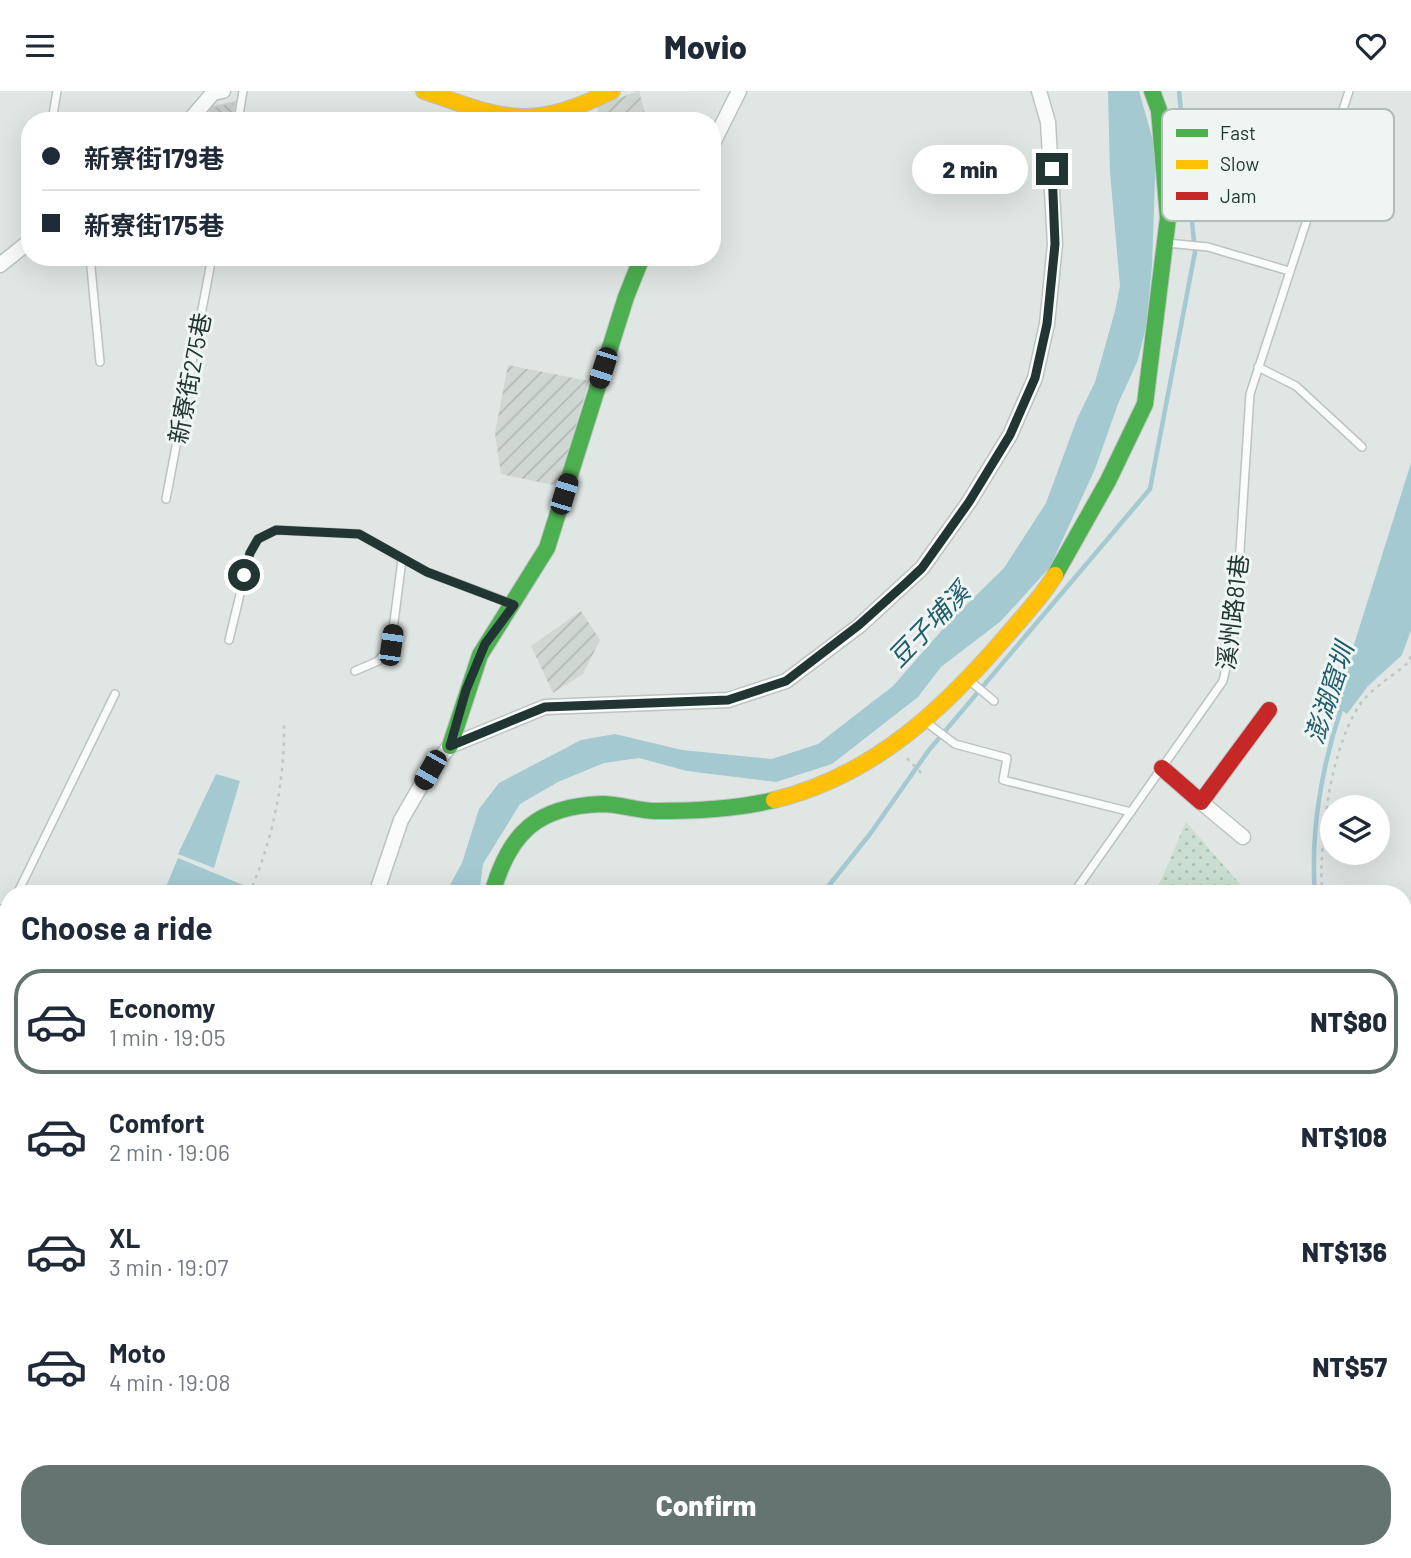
<!DOCTYPE html>
<meta charset="utf-8">
<style>
:root{--surface:#fff;--page:#f2f2f3;--text:#1f2937;--muted:#747a83;--line:#e0e1e3;--accent:#647470}
body{margin:0;font-family:Barlow,"Noto Sans TC",sans-serif;background:var(--page);color:var(--text);height:100vh;display:flex;flex-direction:column;font-size:26px;white-space:nowrap}
*{box-sizing:border-box;margin:0}
p{font-size:23px;color:var(--muted)}
.icon{flex:none;width:38px;height:38px;fill:none;stroke:currentColor;stroke-width:2;stroke-linecap:round;stroke-linejoin:round}
.map{position:relative;flex:1;overflow:hidden}
.panel{position:absolute;left:0px;top:794px;width:1412px;height:674px;display:flex;flex-direction:column;background:var(--surface);border-radius:28px 28px 0 0;box-shadow:0 7px 28px #0002}
.panel>*{flex:none}
.hud{position:absolute;left:21px;top:21px;width:700px;height:154px;border-radius:28px;box-shadow:0 7px 28px #0002;display:grid;align-content:center;height:154px;padding:0 21px;background:var(--surface)}
.fabs{position:absolute;left:1320px;top:704px;display:grid;gap:14px}
.fabs a{display:grid;place-items:center;width:70px;height:70px;border-radius:50%;background:var(--surface);box-shadow:0 7px 28px #0002;font-size:35px}
.end{position:absolute;width:32px;height:32px;margin:-16px;border:9px solid #213632;background:#fff;box-shadow:0 0 0 4px #fff}
.from{border-radius:50%}
.bubble{position:absolute;height:49px;border-radius:24px;background:var(--surface);box-shadow:0 7px 28px #0002;font-size:23px;font-weight:800;line-height:49px;text-align:center}
.car{position:absolute;width:21px;height:42px;margin:-21px -10px;border-radius:9px;box-shadow:0 0 5px 2px #0007;background:linear-gradient(#222 24%,#8ab4d8 0 40%,#222 0 76%,#8ab4d8 0 86%,#222 0)}
.hud b{display:flex;align-items:center;gap:24px;height:66px;font-size:26px}
.hud b+b{border-top:2px solid var(--line)}
.hud i{width:18px;height:18px;background:var(--text)}
ul{padding:0;list-style:none}
li{display:flex;align-items:center;gap:21px;height:105px;margin:0 14px 10px;padding:0 7px;border:4px solid transparent;border-radius:28px}
li div{flex:1}
li b{display:block;font-size:26px}
li em{font-style:normal;font-weight:800}
li.active{border-color:var(--accent)}
li>.icon{width:63px;height:63px;stroke-width:1.5}
h2{padding:0 21px;font-size:32px;line-height:84px}
.action{display:flex;gap:14px;margin-top:auto;padding:14px 21px}
.action a{flex:1;height:80px;border-radius:28px;background:var(--accent);color:#fff;font-size:28px;font-weight:800;line-height:80px;text-align:center}
header{display:flex;justify-content:space-between;align-items:center;height:91px;padding:0 21px;background:var(--surface);font-size:32px;font-weight:800}
.map>svg:first-child{display:block}
.industrial{fill:url(#industrial-furrows)}
.garden{fill:url(#garden-dots)}
.water{fill:#a4c9d1}
.lines{fill:none;stroke-linecap:round;stroke-linejoin:round}
.stream{stroke:#a4c9d1;stroke-width:4.5}
.building{fill:url(#building-back-hatch);stroke:#c9cfcc;stroke-width:2}
.lane-casing{stroke:#bdc3c0;stroke-width:10}
.street-casing{stroke:#bdc3c0;stroke-width:17}
.fast-casing{stroke:#bdc3c1;stroke-width:18}
.slow-casing{stroke:#bdc3c1;stroke-width:18}
.jam-casing{stroke:#bdc3c1;stroke-width:18}
.path{stroke:#bfc7c5;stroke-width:2.5;stroke-dasharray:3.5 5;stroke-linecap:butt}
.lane{stroke:#fafbfb;stroke-width:7}
.street{stroke:#fafbfb;stroke-width:14}
.fast{stroke:#4caf50;stroke-width:16}
.slow{stroke:#ffc107;stroke-width:16}
.jam{stroke:#c62828;stroke-width:16}
.route{stroke:#213632;stroke-width:9}
.labels{text-anchor:middle;dominant-baseline:central;stroke-width:6;stroke-linejoin:round;paint-order:stroke}
.street-label{font-size:24px;fill:#213632;stroke:#eef5f2}
.water-label{font-size:26px;font-style:italic;fill:#215c6c;stroke:#eef5f2}
.key{fill:#eef5f2;stroke:#b0bcb8;stroke-width:2}
.key-label{font-size:19px;fill:#213632}
</style>
<header><svg class="icon" aria-label="menu" viewBox="0 0 24 24"><path d="M4 6h16M4 12h16M4 18h16"/></svg>Movio<svg class="icon" aria-label="heart" viewBox="0 0 24 24"><path d="M12 20l-8-8c-3-5 5-10 8-4 3-6 11-1 8 4z"/></svg></header>
<div class="map">
<svg width="1411" height="1467" viewBox="0 0 1411 1467">
<defs>
<pattern id="industrial-furrows" width="10" height="10" patternUnits="userSpaceOnUse" patternTransform="scale(1.75)"><rect width="10" height="10" fill="#cfd7d3"/><path d="M-1 1l2-2M0 10L10 0M9 11l2-2" fill="none" stroke="#b1b9b6"/></pattern>
<pattern id="garden-dots" width="8" height="8" patternUnits="userSpaceOnUse" patternTransform="scale(1.75)"><rect width="8" height="8" fill="#caded1"/><path d="M2 2h.1M6 6h.1" fill="none" stroke="#adbfb4" stroke-width="1.8" stroke-linecap="round"/></pattern>
<pattern id="building-back-hatch" width="6" height="6" patternUnits="userSpaceOnUse" patternTransform="scale(1.75)"><rect width="6" height="6" fill="#c8cdcb"/><path d="M-1 5l2 2M0 0l6 6M5-1l2 2" fill="none" stroke="#acb1af"/></pattern>
</defs>
<rect width="100%" height="100%" fill="#e0e6e3"/>
<!-- industrial -->
<g class="industrial">
<path d="M639,0L647,30H597L598,14Z"/>
<path d="M508,274L589,290L558,395L501,383L495,342Z"/>
<path d="M581,520L600,549L583,583L553,602L531,555Z"/>
<path d="M1404,1057L1411,1058V1194L1404,1178Z"/>
</g>
<!-- garden -->
<path class="garden" d="M1186,731L1245,799L1243,803H1155Z"/>
<!-- water -->
<g class="water">
<path d="M1108,0H1139L1156,60L1152,175L1146,236L1138,269L1118,313L1095,378L1050,476L1001,530L941,576L918,606L832,673L776,691L687,680L639,667L604,672L558,691L520,713L483,773L479,803H445L462,772L479,718L499,692L581,649L615,643L682,659L772,668L818,653L893,595L950,530L1004,477L1046,412L1077,328L1095,291L1115,220L1120,195L1110,81Z"/>
<path d="M1411,372V539L1402,564L1368,595L1347,623L1335,614Z"/>
<path d="M216,683L240,690L214,777L178,763Z"/>
<path d="M178,767L243,794L239,803H163Z"/>
</g>
<g class="lines">
<!-- stream -->
<g class="stream">
<path d="M822,803L870,743L929,659L1150,398L1195,161L1179,0"/>
<path d="M1315,803C1310,741 1322,674 1342,615"/>
<path d="M1404,1223L1411,1235"/>
<path d="M223,1460V1467"/>
</g>
</g>
<!-- building -->
<path class="building" d="M235,11L232,30H213L210,20L213,16Z"/>
<g class="lines">
<!-- lane casing -->
<g class="lane-casing">
<g id="lane">
<path d="M52,30L57,0"/>
<path d="M238,30L243,0"/>
<path d="M1167,152L1208,156L1289,180"/>
<path d="M90,166L100,271"/>
<path d="M1258,276L1296,295L1362,356"/>
<path d="M166,408L212,166"/>
<path d="M229,549L250,462L258,448L276,439L359,443L427,481L510,512"/>
<path d="M355,580L378,570L391,554L402,469"/>
<path d="M970,590L994,610"/>
<path d="M926,631L955,653L1007,667L1003,689L1131,721"/>
<path d="M17,803L115,603"/>
<path d="M1073,803L1223,590L1235,537L1250,303L1349,0"/>
<path d="M0,818L9,820"/>
<path d="M592,1460L596,1467"/>
<path d="M978,1460V1467"/>
<path d="M1295,1460V1467"/>
<path d="M230,1467V1460"/>
<path d="M692,1467V1460"/>
</g>
</g>
<!-- street casing -->
<g class="street-casing">
<g id="street">
<path d="M189,30L213,2L223,0"/>
<path d="M712,54L739,0"/>
<path d="M0,174L30,150"/>
<path d="M1201,711L1243,746"/>
<path d="M376,803L401,729L430,679L450,655L545,616L728,609L786,590L859,535L922,477L969,411L1010,344L1035,287L1047,233L1055,153L1048,31L1039,0"/>
<path d="M319,1460L321,1467"/>
<path d="M442,1460L443,1467"/>
<path d="M271,1467L272,1460"/>
</g>
</g>
<!-- fast casing -->
<g class="fast-casing">
<g id="fast">
<path d="M1055,484L1108,390L1145,313L1168,127L1159,19L1152,0"/>
<path d="M450,655L480,564L547,457L626,206L642,166"/>
<path d="M492,803C509,742 537,715 602,713C620,713 638,720 656,720C694,720 737,718 774,709"/>
</g>
</g>
<!-- slow casing -->
<g class="slow-casing">
<g id="slow">
<path d="M424,0C507,29 529,40 612,0"/>
<path d="M774,709C873,685 944,618 1008,543C1024,524 1042,506 1055,484"/>
</g>
</g>
<!-- jam casing -->
<g class="jam-casing">
<path id="jam" d="M1162,677L1201,711L1269,619"/>
</g>
<!-- path -->
<g class="path">
<path d="M1257,50L1316,71"/>
<path d="M907,667L924,685"/>
<path d="M249,803C272,752 285,690 284,633"/>
<path d="M1322,803C1319,751 1329,665 1357,618C1367,600 1393,585 1409,571L1411,563"/>
<path d="M1404,1208L1411,1220"/>
</g>
<!-- lane -->
<use href="#lane" class="lane"/>
<!-- street -->
<use href="#street" class="street"/>
<!-- fast -->
<use href="#fast" class="fast"/>
<!-- slow -->
<use href="#slow" class="slow"/>
<!-- jam -->
<use href="#jam" class="jam"/>
</g>
<g class="lines">
<!-- route -->
<path class="route" d="M244,484L250,462L258,448L276,439L359,443L427,481L514,514L485,553L466,599L450,655L545,616L728,609L786,590L859,534L906,492L922,477L969,411L1010,344L1035,287L1047,233L1055,153L1052,78"/>
</g>
<g class="labels">
<!-- street labels -->
<g class="street-label">
<text transform="translate(189 287) rotate(-79)">新寮街275巷</text>
<text transform="translate(1232 521) rotate(-83)">溪州路81巷</text>
</g>
<!-- water labels -->
<g class="water-label">
<text transform="translate(928 533) rotate(-46)">豆子埔溪</text>
<text transform="translate(1328 602) rotate(-72)">澎湖窟圳</text>
</g>
</g>
<!-- legend -->
<rect x="1162" y="18" width="232" height="112" rx="10" class="key"/>
<rect x="1176" y="38" width="32" height="8" fill="#4caf50"/>
<rect x="1176" y="69" width="32" height="9" fill="#ffc107"/>
<rect x="1176" y="101" width="32" height="8" fill="#c62828"/>
<g class="key-label">
<text x="1220" y="49">Fast</text>
<text x="1220" y="80">Slow</text>
<text x="1220" y="112">Jam</text>
</g>
</svg>
<div class="fabs">
<a><svg class="icon" aria-label="layers" viewBox="0 0 24 24"><path d="M12 4l9 5-9 5-9-5zM3 14l9 5 9-5"/></svg></a>
</div>
<i class="end from" style="left:244px;top:484px"></i>
<i class="end" style="left:1052px;top:78px"></i>
<div class="bubble" style="left:912px;top:54px;width:116px">2 min</div>
<i class="car" style="left:603px;top:277px;rotate:198deg"></i>
<i class="car" style="left:564px;top:403px;rotate:17deg"></i>
<i class="car" style="left:391px;top:554px;rotate:8deg"></i>
<i class="car" style="left:430px;top:679px;rotate:210deg"></i>
<div class="hud">
<b><i class="from"></i>新寮街179巷</b>
<b><i></i>新寮街175巷</b>
</div>
<section class="panel">
<h2>Choose a ride</h2>
<ul>
<li class="active"><svg class="icon" aria-label="car" viewBox="0 0 24 24"><path d="M5 17H2v-5l4-1 3-4h7l3 4 3 1v5h-3M9 17h6M6 11h13"/><circle cx="7" cy="17" r="2"/><circle cx="17" cy="17" r="2"/></svg><div><b>Economy</b><p>1 min · 19:05</p></div><em>NT$80</em></li>
<li><svg class="icon" aria-label="car" viewBox="0 0 24 24"><path d="M5 17H2v-5l4-1 3-4h7l3 4 3 1v5h-3M9 17h6M6 11h13"/><circle cx="7" cy="17" r="2"/><circle cx="17" cy="17" r="2"/></svg><div><b>Comfort</b><p>2 min · 19:06</p></div><em>NT$108</em></li>
<li><svg class="icon" aria-label="car" viewBox="0 0 24 24"><path d="M5 17H2v-5l4-1 3-4h7l3 4 3 1v5h-3M9 17h6M6 11h13"/><circle cx="7" cy="17" r="2"/><circle cx="17" cy="17" r="2"/></svg><div><b>XL</b><p>3 min · 19:07</p></div><em>NT$136</em></li>
<li><svg class="icon" aria-label="car" viewBox="0 0 24 24"><path d="M5 17H2v-5l4-1 3-4h7l3 4 3 1v5h-3M9 17h6M6 11h13"/><circle cx="7" cy="17" r="2"/><circle cx="17" cy="17" r="2"/></svg><div><b>Moto</b><p>4 min · 19:08</p></div><em>NT$57</em></li>
</ul>
<div class="action"><a>Confirm</a></div>
</section>
</div>
